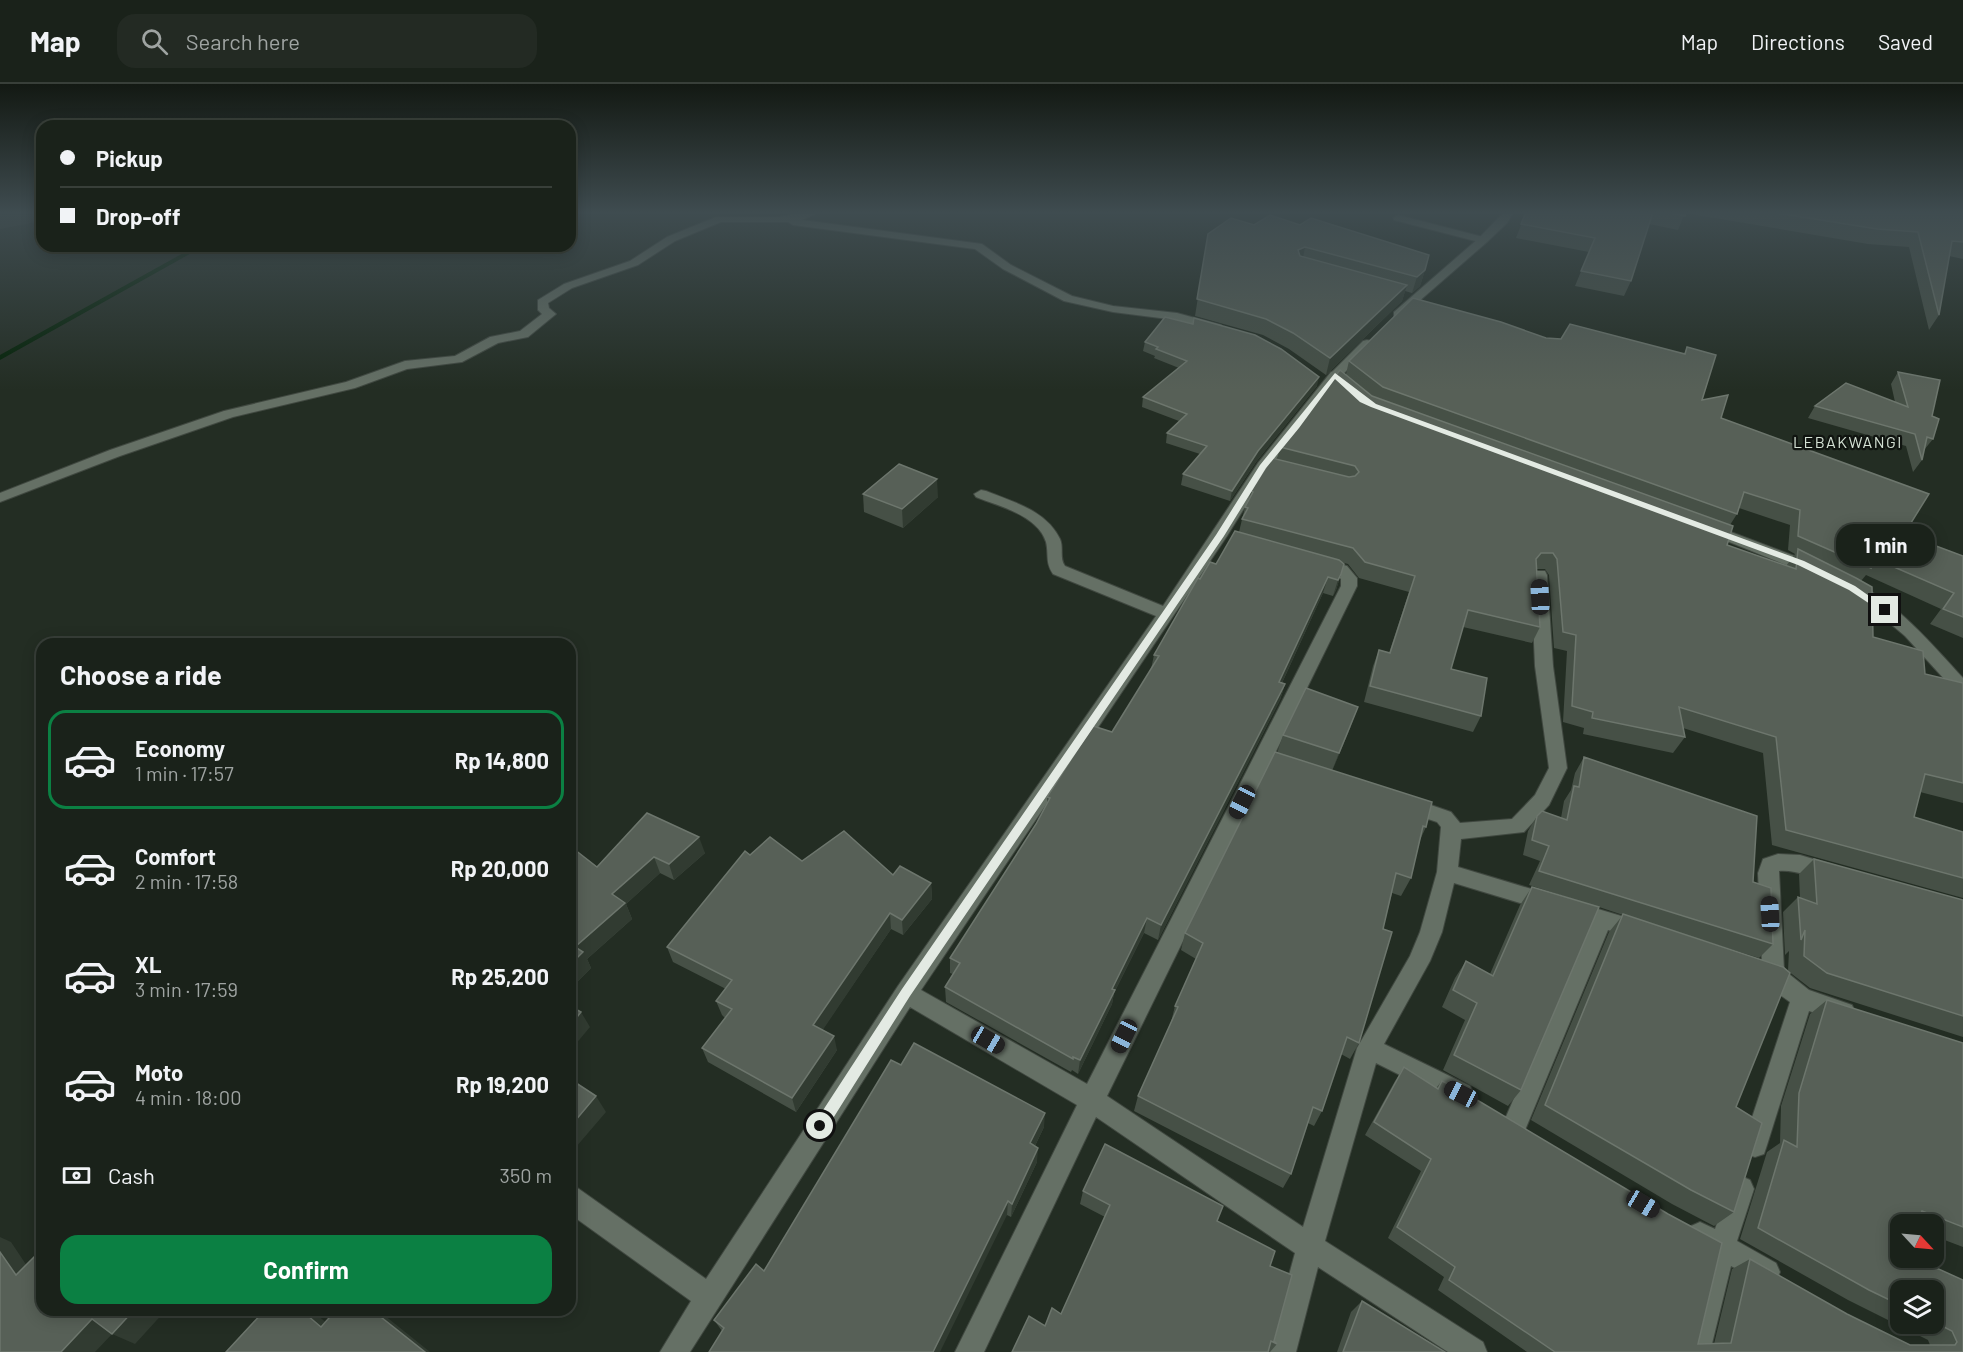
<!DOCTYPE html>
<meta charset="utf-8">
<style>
:root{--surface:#1a221a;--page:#232a23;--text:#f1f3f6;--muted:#9fa4a2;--line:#383f39;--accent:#0b8043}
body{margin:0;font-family:Barlow,sans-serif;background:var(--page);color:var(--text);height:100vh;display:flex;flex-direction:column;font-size:22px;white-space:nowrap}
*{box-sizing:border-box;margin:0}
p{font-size:20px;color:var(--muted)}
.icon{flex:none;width:33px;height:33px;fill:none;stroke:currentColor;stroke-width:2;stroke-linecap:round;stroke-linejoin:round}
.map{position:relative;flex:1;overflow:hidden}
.side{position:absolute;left:36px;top:554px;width:540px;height:678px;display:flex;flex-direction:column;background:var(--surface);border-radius:18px;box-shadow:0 3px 15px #0003,0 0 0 2px var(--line)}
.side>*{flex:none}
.top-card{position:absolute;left:36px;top:36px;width:540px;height:132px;border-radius:18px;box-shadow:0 3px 15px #0003,0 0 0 2px var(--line);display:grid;align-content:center;height:132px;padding:0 24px;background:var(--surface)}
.needle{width:39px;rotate:116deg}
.fabs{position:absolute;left:1890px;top:1130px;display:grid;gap:12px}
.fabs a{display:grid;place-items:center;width:54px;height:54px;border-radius:12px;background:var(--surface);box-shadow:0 3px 15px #0003,0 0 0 2px var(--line);font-size:30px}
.end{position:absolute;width:27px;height:27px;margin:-14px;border:8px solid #e3eae3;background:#111;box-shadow:0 0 0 3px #111}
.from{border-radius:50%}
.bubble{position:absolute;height:42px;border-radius:18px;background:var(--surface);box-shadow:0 3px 15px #0003,0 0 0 2px var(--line);font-size:20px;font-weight:700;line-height:42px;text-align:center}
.car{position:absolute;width:18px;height:36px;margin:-18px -9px;border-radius:8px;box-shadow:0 0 4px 2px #0007;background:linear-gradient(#222 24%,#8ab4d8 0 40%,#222 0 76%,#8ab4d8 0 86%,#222 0)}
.top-card b{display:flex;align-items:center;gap:21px;height:57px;font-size:22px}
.top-card b+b{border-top:2px solid var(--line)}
.top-card i{width:15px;height:15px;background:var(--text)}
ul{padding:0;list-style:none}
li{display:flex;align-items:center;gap:18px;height:99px;margin:0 12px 9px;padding:0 12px;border:3px solid transparent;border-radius:18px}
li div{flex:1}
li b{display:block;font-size:22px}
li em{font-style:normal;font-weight:700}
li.selected{border-color:var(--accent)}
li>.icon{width:54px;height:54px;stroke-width:1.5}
h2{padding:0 24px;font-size:27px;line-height:72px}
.pay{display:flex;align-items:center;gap:15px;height:66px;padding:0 24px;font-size:22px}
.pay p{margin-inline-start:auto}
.primary-button{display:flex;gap:12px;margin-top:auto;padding:12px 24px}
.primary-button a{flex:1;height:69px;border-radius:18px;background:var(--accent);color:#fff;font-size:24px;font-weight:700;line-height:69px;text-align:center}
header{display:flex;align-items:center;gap:36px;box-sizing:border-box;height:84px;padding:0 30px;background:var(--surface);border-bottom:2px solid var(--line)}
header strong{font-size:28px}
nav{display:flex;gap:33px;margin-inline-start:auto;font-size:21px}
.search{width:420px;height:54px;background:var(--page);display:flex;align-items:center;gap:15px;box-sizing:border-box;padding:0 21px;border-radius:18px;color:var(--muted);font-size:22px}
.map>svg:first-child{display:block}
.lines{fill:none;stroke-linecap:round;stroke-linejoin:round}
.stream{fill:#032206;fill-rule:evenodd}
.minor-casing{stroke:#404840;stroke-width:2}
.tertiary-casing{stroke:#404840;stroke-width:2}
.minor{fill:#657065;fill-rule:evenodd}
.tertiary{fill:#657065;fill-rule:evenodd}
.wall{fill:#465046;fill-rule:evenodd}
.shaded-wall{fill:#313b31}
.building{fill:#576057;stroke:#6d766d;stroke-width:1.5}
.route{fill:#e3eae3}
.labels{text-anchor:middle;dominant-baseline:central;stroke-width:4.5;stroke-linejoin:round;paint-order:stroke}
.far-quarter-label{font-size:16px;letter-spacing:1.5px;fill:#d5e2d5;stroke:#101410}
</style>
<header>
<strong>Map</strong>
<div class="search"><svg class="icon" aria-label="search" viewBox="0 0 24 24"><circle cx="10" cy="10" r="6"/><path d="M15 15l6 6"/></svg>Search here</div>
<nav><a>Map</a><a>Directions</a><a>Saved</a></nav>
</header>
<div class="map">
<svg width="1963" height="1268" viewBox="0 0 1963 1268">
<rect width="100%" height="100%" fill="#232d23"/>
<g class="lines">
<!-- stream -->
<path class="stream" d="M196,162H204L0,276V271Z"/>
<!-- minor casing -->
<g class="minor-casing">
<g id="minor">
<path d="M805,128H819L802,136L982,160L1011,181L1072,212L1113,222L1177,229L1221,241L1223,244L1217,248L1176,236L1113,228L1064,217L1003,185L975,165L793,141L788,138H721L675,157L638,181L572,204L548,219L549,224L556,230L528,253L498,259L462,278L407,285L355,304L233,333L120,372L0,418V409L110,366L224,327L346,298L405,277L455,272L490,253L520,247L542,230L538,226V216L564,200L630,177L667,153L716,133H779Z"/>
<path d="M1398,131L1487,154L1488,156L1483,159L1394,136L1393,134Z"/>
<path d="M1335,287L1341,291L1269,384L1227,452L921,906L1087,1000L1341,502V495L1335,490L1313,483L1311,480L1319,475L1347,482L1357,494V502L1107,1012L1303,1143L1357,964L1410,872L1420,848L1437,788L1441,743L1437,738L1401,726L1398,721L1401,716L1408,713L1451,728L1460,739L1512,735L1535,711L1549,684L1535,582L1531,491L1533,487H1545L1547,491L1553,582L1567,684L1549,721L1524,748L1461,755L1458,783L1648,840L1651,847L1648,854L1640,856L1608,846L1523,1051L1514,1054L1505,1051L1502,1042L1589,840L1454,799L1442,848L1430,877L1384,960L1470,1002L1474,1010L1470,1018L1462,1022L1376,979L1325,1157L1483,1258L1487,1268H1448L1318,1183L1296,1268H1268L1295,1169L1096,1033L984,1268H955L1077,1021L910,923L690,1268H660L691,1217L570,1130V1101L579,1105L706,1195L898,902L1156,532L1053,490C1045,478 1049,471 1046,458C1038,431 998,422 976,413L974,410L981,406L986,407C1013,418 1046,426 1060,455C1064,464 1059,474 1065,482L1163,522L1258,379L1331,288Z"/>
<path d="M1778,770L1800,771L1837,782L1840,788L1837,794C1822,799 1798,785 1779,787L1784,886L1809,906L1852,921L1855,928L1852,935L1844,938L1809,927L1767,1061L1764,1070L1755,1073L1746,1070L1743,1061L1790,918L1758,895L1755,888L1758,881L1762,880L1758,789L1763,775Z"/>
<path d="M1741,1092L1750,1096L1754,1105L1737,1157L1776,1179L1780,1188L1776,1197L1767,1201L1731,1182L1710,1268H1682L1707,1169L1691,1160L1687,1151L1691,1142L1700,1138L1715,1145L1732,1096Z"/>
</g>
</g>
<!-- tertiary casing -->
<g class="tertiary-casing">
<g id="tertiary">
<path d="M1504,128H1514L1507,139L1487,158L1402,232H1394V228L1479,154Z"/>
<path d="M1367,256L1371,257V263L1342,291L1360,309L1359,312H1349L1329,291L1363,257Z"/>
<path d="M1707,439L1818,481L1820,485L1818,489H1806L1702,447L1699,444L1702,441Z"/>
<path d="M1853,500C1890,510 1937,566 1963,594V611L1957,609L1905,552L1879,530L1847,509L1845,505L1847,501Z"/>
</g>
</g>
<!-- minor -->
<use href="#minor" class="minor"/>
<!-- tertiary -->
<use href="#tertiary" class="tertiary"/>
</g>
<!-- wall -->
<g class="wall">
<path d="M1526,128H1963V175L1949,172L1939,231L1929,246L1909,163L1868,160L1685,129L1678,146L1649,140L1631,197L1624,212L1575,202L1589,168L1516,154Z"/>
<path d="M1231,134L1425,186L1420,202L1412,209L1405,207L1402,217L1326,291L1289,265L1263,251L1195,232L1208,150Z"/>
<path d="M1546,254L1684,270L1687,263L1702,316L1721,334L1904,450L1963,472V554L1930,540L1941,525L1866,491L1861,497L1873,553L1925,590L1963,599V719L1920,708L1914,733L1963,748V814L1772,761L1763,669L1683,644L1685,653L1673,669L1583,650L1584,644L1563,638L1567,567L1554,564L1549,491L1545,485H1537L1540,543L1532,559L1463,543L1451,585L1481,632L1473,648L1364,618L1373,582L1379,566L1389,569L1409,508L1359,494L1348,480L1341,478L1344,480L1336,506L1333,512L1323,509L1282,599L1285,600L1280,616L1158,856L1144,849L1114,909L1112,920L1078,990L1072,986L1071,988L946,918L945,903L953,890L950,889V874L1036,740L1047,720V713L1112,648L1151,585L1154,571L1200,495L1216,480L1239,448L1245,423L1249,414L1251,407L1277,375L1280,363L1346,290L1349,277ZM1739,424L1790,441L1788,466L1795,470L1786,482L1727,461L1730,441L1737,430Z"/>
<path d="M1145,258L1317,302L1256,378L1230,417L1181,401L1183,390L1200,370L1166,359L1167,349L1179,337L1142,323L1143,313L1179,284L1154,274L1155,272L1143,267Z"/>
<path d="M1898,288L1932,332L1933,355L1924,366L1922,376L1913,388L1906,362L1808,334L1815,322L1895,318L1891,300Z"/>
<path d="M863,410L938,413L903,444L864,428Z"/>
<path d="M1351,642L1332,687L1426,743L1420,756L1411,794L1401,812L1392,809L1383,845L1359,959L1350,975L1341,970L1322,1027L1314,1042L1308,1039L1291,1090L1283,1104L1134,1027L1138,1012L1171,938L1175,922L1196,875L1181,866L1185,849L1277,669L1283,651Z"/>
<path d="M1584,673L1753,798L1773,860L1759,874L1676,848L1736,1023L1734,1128L1714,1142L1672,1120L1531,1036L1609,848L1623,831L1599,823L1521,1006L1508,1022L1443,986L1465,936L1442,923L1455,894L1466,877L1490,890L1520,821L1532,803L1573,815L1529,801L1540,777L1523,771L1528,747L1537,732L1561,734L1564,717L1571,706L1575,689Z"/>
<path d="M647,729L705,769L674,796L660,789L626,820L632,835L587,875L591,884L570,905L597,783Z"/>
<path d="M750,771L802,777L931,799L932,815L903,851L891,845L822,946L837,966L796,1028L708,978L702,964L725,934L722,931L716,917L726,905L673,878L667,863Z"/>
<path d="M1814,775L1963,816V953L1810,904L1788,887L1789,867L1785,871L1783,828L1798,813L1800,814L1799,790Z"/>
<path d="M1827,916L1963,959V1163L1934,1152V1140H1900V1173H1912L1963,1196V1268H1527L1438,1206L1444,1193L1388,1154L1421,1087L1365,1051L1395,997L1404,983L1436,1004L1442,997L1462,1007L1668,1130L1722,1159L1698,1260H1714L1732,1185L1750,1175L1847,1230L1910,1261H1930L1928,1256L1848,1216L1740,1155L1767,1068L1780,1059L1781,1022L1810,930ZM1900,1206H1934V1239H1900Z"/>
<path d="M901,981L1044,1043L1035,1062L1037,1078L1011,1133L1007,1131L722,1247L714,1236L764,1187Z"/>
<path d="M1083,1107L1217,1137L1270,1182L1274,1257L1277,1260L1270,1268H1012L1061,1230L1105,1133L1080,1120Z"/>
<path d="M1362,1217L1445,1268H1337L1351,1228Z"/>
</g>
<!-- shaded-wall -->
<g class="shaded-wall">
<path d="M0,128H42V137L0,145Z"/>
<path d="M1305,163L1302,179L1298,166Z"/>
<path d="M1425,186L1420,202L1412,209L1417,193Z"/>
<path d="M1407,201L1402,217L1326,291L1330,274Z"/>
<path d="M1319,293L1317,302L1256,378L1230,417L1232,407L1258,367Z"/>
<path d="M937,395L938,413L903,444L902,425Z"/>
<path d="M1341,490L1336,506L1333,512L1338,496Z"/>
<path d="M1328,493L1323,509L1275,614L1279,598Z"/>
<path d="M1285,600L1280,616L1158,856L1161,841Z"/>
<path d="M1358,623L1351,642L1332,687L1339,669Z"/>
<path d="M699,753L705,769L674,796L669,780Z"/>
<path d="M654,773L660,789L626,820L632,835L587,875L591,884L570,905V881L575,863L612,810Z"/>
<path d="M931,799L932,815L903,851L902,836Z"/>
<path d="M890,829L891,845L816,956L813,941Z"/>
<path d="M1147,834L1144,849L1114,909L1112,920L1078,990L1080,976L1112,905Z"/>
<path d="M581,928L590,943L570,967V942Z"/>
<path d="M834,952L837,966L796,1028L792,1014Z"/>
<path d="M596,1012L606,1028L570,1070V1043Z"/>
<path d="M1045,1029L1044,1043L1029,1074L1030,1059Z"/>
<path d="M1038,1064L1037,1078L1011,1133L1012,1120Z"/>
<path d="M1008,1117L1007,1131L940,1268H933Z"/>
<path d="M0,1153L11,1158L41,1203L16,1191L0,1168Z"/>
<path d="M134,1226H166L135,1260L112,1250L95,1268H61L92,1235Z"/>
<path d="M301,1226H309L317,1231L356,1263L321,1243Z"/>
<path d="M372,1226H376L384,1231L430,1268H425Z"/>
</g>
<!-- building -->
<g class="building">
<path d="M1526,128H1653L1631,197L1581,187L1595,154L1521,140Z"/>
<path d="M1666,128H1686L1685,132Z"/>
<path d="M1771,128H1963V158L1952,157L1939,231L1918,148L1877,145Z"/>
<path d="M1270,131L1300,141L1311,134L1429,171L1425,186L1417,193L1305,163L1298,166L1300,172L1407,201L1330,274L1293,249L1266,235L1197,215L1208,150L1231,134L1254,141Z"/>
<path d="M1413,214L1501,238L1546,254L1561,255L1570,240L1685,270L1687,263L1716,271L1702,316L1728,311L1721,334L1929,410L1904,450L1963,472V533L1943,525L1954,509L1871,473V484L1798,452L1800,426L1744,408L1737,430L1383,303L1349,277Z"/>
<path d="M1165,233L1193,240L1194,234L1255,251L1281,265L1319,293L1258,367L1232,407L1183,390L1207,362L1167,349L1187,330L1143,313L1187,277L1156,265L1158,263L1145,258Z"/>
<path d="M1340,286L1372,312L1733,442L1727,461L1796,485L1798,465L1856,494L1872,503L1873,553L1923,567L1925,590L1963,599V699L1925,690L1914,733L1963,748V794L1786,746L1776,653L1679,623L1685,653L1592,634L1593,628L1572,622L1576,551L1563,548L1557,475L1553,469H1541L1536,475L1540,543L1468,526L1451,585L1487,594L1481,632L1370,602L1379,566L1390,569L1415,492L1365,478L1353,464L1242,435L1248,424L1245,423L1253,408L1251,407L1272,374L1349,393L1355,392L1359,388L1355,382L1280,363Z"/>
<path d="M1898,288L1940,296L1932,332L1939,335L1933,355L1927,353L1922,376L1915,350L1815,322L1846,299L1908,323Z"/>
<path d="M899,380L937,395L902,425L863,410Z"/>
<path d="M1235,447L1339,476L1344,480L1341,490L1338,496L1328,493L1279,598L1285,600L1161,841L1147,834L1112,905L1115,906L1080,976L1073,973V975L945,903L960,879L950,874L1036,740L1050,714L1047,713L1079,663L1093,642L1112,648L1159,572L1154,571L1198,494L1200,495L1210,478L1216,480Z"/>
<path d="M1306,604L1358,623L1339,669L1283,651Z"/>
<path d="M1275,668L1432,718L1426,743L1423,742L1411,794L1396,789L1383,845L1392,848L1359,959L1347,953L1322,1027L1313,1023L1291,1090L1138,1012L1178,923L1175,922L1203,859L1185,849Z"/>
<path d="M1584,673L1757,732L1753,798L1771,804L1773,860L1539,787L1549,762L1532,756L1537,732L1542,727L1567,736L1574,702L1579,703Z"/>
<path d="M647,729L699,753L669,780L654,773L612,810L625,819L575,863L583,868L570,881V762L597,783Z"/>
<path d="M844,747L893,791L900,782L931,799L902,836L890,829L813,941L834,952L792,1014L702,964L732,925L716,917L732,896L667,863L745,767L750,771L770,753L802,777Z"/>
<path d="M1814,775L1963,816V932L1827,889L1804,872L1805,846L1801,856L1798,813L1817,820Z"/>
<path d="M1532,803L1599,823L1521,1006L1454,971L1477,919L1453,906L1466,877L1493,892Z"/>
<path d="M1623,830L1783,883L1790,889L1736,1023L1762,1039L1734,1128L1691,1106L1545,1021Z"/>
<path d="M1827,916L1963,959V1143L1922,1127L1916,1140H1900V1173H1912L1963,1196V1268H1555L1449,1196L1455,1183L1397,1143L1431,1075L1374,1038L1404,983L1438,1005L1442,997L1462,1007L1668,1130L1722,1159L1698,1260L1731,1259L1750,1175L1847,1230L1910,1261H1955L1957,1258L1952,1247L1934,1238V1206H1900V1221L1869,1206L1758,1144L1784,1056L1797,1063L1799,1009Z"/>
<path d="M570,922L581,928L570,942Z"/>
<path d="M914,959L1045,1029L1030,1059L1038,1064L1012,1120L1008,1117L933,1268H709L724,1244L714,1236L756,1180L764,1187L891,976L901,981Z"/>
<path d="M570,995L596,1012L570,1043Z"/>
<path d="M1105,1060L1223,1122L1217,1137L1275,1167L1270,1182L1292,1191L1274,1257L1277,1260L1271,1257L1268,1268H1012L1029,1232L1045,1242L1052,1224L1061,1230L1110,1121L1083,1107Z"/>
<path d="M42,1165V1226H134L112,1250L92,1235L61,1268H0V1168L16,1191Z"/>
<path d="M1362,1217L1445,1268H1343Z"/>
<path d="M265,1226H301L321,1243L336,1226H372L425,1268H226Z"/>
</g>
<!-- sky -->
<linearGradient id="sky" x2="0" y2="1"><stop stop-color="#131913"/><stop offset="0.42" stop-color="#3f4c50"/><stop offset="1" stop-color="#3f4c50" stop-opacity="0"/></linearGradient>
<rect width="1963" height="306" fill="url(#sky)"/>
<!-- route -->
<path class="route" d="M1335,289L1376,320L1804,477L1855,502L1889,526L1882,528L1849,506L1798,481L1371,323L1360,318L1335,295L1299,344L1266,384L1224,452L910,912L825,1047L820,1049L816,1047L814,1042L816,1037L902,905L1216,451L1260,381Z"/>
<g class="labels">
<!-- far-quarter labels -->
<g class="far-quarter-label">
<text x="1848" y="357">LEBAKWANGI</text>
</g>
</g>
</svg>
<div class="fabs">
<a><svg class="needle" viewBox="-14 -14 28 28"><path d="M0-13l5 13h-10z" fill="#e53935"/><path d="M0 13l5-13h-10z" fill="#9fa4a2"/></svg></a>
<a><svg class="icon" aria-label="layers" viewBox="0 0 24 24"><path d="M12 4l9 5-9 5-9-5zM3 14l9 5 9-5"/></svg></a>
</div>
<i class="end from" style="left:820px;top:1042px"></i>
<i class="end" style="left:1885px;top:526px"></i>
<div class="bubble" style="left:1836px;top:440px;width:99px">1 min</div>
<i class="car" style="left:1540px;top:513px;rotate:357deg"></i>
<i class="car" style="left:1242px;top:718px;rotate:207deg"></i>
<i class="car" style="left:1770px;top:830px;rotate:357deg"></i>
<i class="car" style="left:1124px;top:952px;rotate:206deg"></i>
<i class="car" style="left:988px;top:956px;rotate:120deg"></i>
<i class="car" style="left:1461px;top:1010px;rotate:297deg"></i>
<i class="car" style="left:1643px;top:1120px;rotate:121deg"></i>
<div class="top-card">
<b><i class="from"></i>Pickup</b>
<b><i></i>Drop-off</b>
</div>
<section class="side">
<h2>Choose a ride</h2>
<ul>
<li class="selected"><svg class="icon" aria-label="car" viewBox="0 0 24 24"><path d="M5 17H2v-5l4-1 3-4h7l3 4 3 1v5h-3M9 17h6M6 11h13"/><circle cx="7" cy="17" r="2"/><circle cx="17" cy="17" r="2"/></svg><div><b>Economy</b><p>1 min · 17:57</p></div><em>Rp 14,800</em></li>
<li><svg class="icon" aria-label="car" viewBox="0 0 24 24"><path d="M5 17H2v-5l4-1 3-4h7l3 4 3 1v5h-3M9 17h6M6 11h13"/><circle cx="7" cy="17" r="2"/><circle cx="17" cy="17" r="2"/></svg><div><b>Comfort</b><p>2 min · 17:58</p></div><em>Rp 20,000</em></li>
<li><svg class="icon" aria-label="car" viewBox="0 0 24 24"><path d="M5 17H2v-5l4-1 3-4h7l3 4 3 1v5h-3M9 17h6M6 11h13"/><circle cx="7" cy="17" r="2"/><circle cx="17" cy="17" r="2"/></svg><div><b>XL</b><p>3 min · 17:59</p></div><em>Rp 25,200</em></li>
<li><svg class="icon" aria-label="car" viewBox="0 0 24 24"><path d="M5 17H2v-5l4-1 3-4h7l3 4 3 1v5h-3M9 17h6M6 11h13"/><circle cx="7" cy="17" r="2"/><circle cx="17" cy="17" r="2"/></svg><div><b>Moto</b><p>4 min · 18:00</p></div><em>Rp 19,200</em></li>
</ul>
<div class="pay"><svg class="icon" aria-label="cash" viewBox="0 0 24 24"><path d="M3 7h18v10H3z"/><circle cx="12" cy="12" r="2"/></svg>Cash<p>350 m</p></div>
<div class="primary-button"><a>Confirm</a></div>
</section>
</div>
